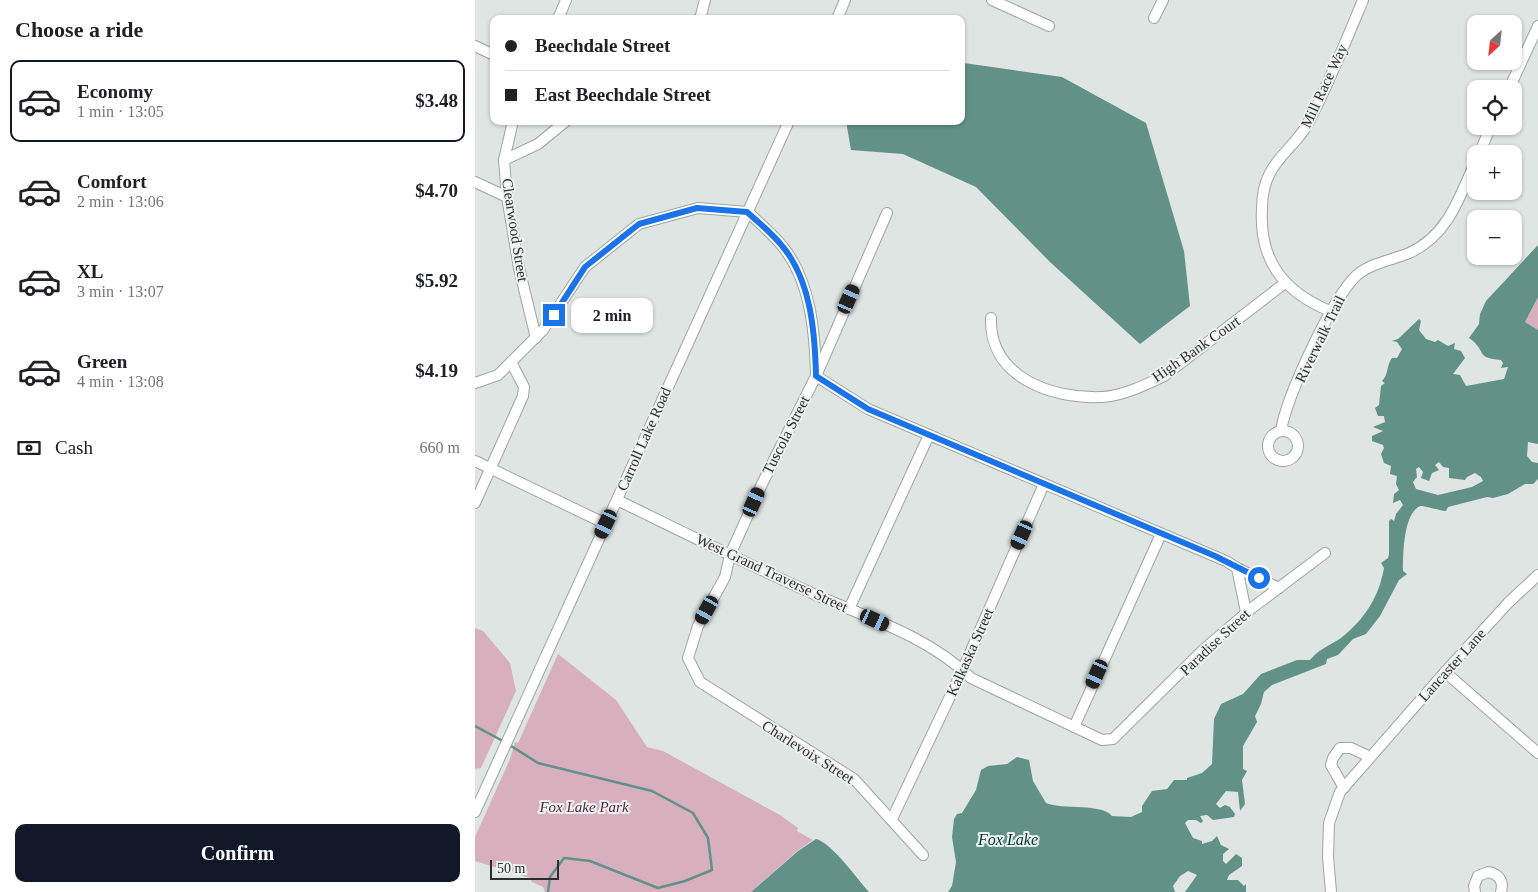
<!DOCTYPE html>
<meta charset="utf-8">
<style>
:root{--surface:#fff;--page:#f2f2f2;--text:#202124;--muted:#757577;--line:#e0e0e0;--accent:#111827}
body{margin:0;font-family:Georgia,serif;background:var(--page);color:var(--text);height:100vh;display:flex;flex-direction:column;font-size:19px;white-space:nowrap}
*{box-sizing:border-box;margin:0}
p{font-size:16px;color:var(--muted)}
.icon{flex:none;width:28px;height:28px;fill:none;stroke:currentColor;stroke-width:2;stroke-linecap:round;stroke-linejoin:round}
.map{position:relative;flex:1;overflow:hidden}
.drawer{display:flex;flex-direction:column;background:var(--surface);width:475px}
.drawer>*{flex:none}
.guide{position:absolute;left:15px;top:15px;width:475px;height:110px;border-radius:10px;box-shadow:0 1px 4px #0004;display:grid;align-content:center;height:110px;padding:0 15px;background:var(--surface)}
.needle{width:32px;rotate:207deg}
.fabs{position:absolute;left:992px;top:15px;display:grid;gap:10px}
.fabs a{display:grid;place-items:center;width:55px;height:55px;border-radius:10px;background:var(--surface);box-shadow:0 1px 4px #0004;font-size:25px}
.scale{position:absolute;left:15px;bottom:12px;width:69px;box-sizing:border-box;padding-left:5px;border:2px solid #2c2e2d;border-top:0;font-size:14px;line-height:18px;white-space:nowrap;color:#2c2e2d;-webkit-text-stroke:4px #ebf2f0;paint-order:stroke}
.end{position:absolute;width:22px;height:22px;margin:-11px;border:6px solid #1a73e8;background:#fff;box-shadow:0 0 0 2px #fff}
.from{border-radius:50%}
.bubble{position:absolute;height:35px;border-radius:10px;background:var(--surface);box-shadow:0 1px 4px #0004;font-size:16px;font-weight:700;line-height:35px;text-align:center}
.car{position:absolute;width:15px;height:30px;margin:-15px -8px;border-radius:6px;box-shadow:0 0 4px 1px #0007;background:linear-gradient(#222 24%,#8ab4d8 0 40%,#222 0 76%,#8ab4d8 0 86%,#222 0)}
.guide b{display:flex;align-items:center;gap:18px;height:48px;font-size:19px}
.guide b+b{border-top:1px solid var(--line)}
.guide i{width:12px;height:12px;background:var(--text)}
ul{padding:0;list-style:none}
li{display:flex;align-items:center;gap:15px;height:82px;margin:0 10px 8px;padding:0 5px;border:2px solid transparent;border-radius:10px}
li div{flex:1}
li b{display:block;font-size:19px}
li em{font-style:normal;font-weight:700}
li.active{border-color:var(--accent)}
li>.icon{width:45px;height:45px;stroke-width:1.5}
h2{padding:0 15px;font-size:22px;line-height:60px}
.pay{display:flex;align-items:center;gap:12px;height:55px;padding:0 15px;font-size:19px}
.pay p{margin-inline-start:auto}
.action{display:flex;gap:10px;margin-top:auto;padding:10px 15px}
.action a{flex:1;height:58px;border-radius:10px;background:var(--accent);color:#fff;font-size:20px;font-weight:700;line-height:58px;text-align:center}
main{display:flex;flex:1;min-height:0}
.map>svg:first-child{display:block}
.green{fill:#d8b0bd}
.water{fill:#629188;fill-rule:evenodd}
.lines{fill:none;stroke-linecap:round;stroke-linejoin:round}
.stream{stroke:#629188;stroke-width:2.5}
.minor-casing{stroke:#9ea5a3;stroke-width:12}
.minor{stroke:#fff;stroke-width:10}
.route{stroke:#1a73e8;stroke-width:6}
.labels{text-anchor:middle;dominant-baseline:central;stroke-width:4;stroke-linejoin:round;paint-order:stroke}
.street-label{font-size:15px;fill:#2c2e2d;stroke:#ebf2f0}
.park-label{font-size:15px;font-style:italic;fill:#5d283e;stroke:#ebf2f0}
.water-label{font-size:16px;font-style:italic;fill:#05342d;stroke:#ebf2f0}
</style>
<main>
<section class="drawer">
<h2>Choose a ride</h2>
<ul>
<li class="active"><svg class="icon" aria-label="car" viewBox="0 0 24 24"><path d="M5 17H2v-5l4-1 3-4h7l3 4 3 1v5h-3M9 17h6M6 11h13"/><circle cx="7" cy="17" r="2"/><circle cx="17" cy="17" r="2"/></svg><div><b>Economy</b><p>1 min · 13:05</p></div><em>$3.48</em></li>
<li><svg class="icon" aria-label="car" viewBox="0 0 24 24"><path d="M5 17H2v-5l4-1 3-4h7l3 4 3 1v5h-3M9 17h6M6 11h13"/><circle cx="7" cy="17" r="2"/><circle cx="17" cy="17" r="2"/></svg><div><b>Comfort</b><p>2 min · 13:06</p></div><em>$4.70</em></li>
<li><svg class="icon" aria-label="car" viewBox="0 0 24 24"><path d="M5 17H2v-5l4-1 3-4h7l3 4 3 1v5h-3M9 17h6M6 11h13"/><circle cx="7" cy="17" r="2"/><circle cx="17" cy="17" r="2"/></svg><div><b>XL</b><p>3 min · 13:07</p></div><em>$5.92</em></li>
<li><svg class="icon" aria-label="car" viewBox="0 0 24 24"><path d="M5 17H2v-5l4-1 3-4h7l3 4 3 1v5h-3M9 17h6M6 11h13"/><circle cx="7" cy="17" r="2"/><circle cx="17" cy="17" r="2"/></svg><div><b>Green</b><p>4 min · 13:08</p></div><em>$4.19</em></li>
</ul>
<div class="pay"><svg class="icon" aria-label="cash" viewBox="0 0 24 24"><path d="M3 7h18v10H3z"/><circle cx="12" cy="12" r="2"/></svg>Cash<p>660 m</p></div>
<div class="action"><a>Confirm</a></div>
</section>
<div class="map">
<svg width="1063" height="892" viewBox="0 0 1063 892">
<rect width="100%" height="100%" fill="#dee5e3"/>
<!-- green -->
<g class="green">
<path d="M1063,297V330L1050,322Z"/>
<path d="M0,628L8,631L35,663L41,691L6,768L0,769Z"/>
<path d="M83,654L141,700L172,747L188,751L305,815L323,828L322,831L338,840L322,851L276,892H70L68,887L57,882L55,878L0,861V837L35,759L40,742L43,743Z"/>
</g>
<!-- water -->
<g class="water">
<path d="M489,63L587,77L671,123L709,251L715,306L665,344L575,262L501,187L428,154L376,150L371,121H486V64Z"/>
<path d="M1063,245V297L1050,322L1063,330V444L1053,442L1052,456L1057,462L1063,463V479L1058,484H1050L1033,494L1018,498L1012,497L973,507L971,511C966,511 948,505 945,506C928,514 928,555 928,571L932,574L924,580L905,616L891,634L878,639L863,655L852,659L851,664L797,685L789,692L786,704L780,716L782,722L768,746V769L772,771L767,780L770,804L765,811L763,792L751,791L741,804L745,808L750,805L755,807L760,814L759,817L738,820L732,815L725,816L728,821L726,823L721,820H713L710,823L718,838L727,841V844L737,841L742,836L746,845L754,849L748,854V861L751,864L761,854L767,858V866L754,875L752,880H763L769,886L771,884V892H710L722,875L713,871L705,876L698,886L700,892H473L477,886L481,862L477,837L479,819L482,814L487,813L501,790L506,770L513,766L532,764L542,757L554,760L558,781L571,803C588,810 627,803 637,816L656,817L667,812V806L677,791L692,789L699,780H712V778L727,773L737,764L739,719L746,704L768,694L786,674L822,660H835C844,649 854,646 866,638C889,620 904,597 909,568L906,563L913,558L914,554V521L916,519L919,521L921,514L928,505L925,500L918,503L919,494L924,490L921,484L922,476L915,474L916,466L909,463L906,454L909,448L908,445L897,441V436L908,431L898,427L910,422L909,416H903L900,408L904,405L906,386L910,383L907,381C914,374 911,366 917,358H922L927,349L922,342L917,341L923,339L944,319L946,321L944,330L951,339L960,342L963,340L973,346L980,343L979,349L986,351L990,358L978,374L985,375L991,386L1029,379L1033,367L1026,368L1028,363L1026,360C999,358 1013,351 994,338L1004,324L1005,314L1011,301ZM964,462L968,467L974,468V478L990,480L992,477L1000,473L1006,477L1008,481L997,487L963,495L941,489L938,482L942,477L941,469L944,467L948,472L946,478L954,481L957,473L964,470L960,465Z"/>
<path d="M341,839C357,843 383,880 394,892H276L323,851Z"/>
</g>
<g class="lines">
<!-- stream -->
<g class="stream">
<path d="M0,726L28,741"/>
<path d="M33,744L63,763L177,791L218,813L233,838L237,870L210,881L183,888L115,861L89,858L75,877L73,892"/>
</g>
<!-- minor casing -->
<g class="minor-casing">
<g id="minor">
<path d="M517,0L574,26"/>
<path d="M679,18L688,0"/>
<path d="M83,19L91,0"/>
<path d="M225,19L230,0"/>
<path d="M362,19L370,0"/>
<path d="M0,46L19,55"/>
<path d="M1034,89L1063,26"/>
<path d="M38,121L29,160L32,197L44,268L61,338"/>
<path d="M1004,154L1016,126"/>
<path d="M29,160L63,144L91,121"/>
<path d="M0,182L32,197"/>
<path d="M412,213L341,376L287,484L255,555L250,577L223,626L213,658L225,682L379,779L448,855"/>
<path d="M855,311C809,292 784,261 787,209C787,197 789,184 795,173C804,155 822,143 832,125C853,86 871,41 888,0"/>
<path d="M516,318C514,377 576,399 627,397C648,396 670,385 689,376L810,283"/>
<path d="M0,383L23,375L68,330L110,267L164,224L223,208L273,212C284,223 298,234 308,247C336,282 340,333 341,376L393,409L751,561L762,568L771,612"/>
<path d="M806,431C811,397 857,298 882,275C896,263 917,260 934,253C973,236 985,196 1001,160"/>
<circle cx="808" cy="446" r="15"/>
<path d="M0,461L131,524"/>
<path d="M142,500C204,530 266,561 330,590C386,616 451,634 496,678L627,740L638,739L728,650L777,608L850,553"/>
<path d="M0,503L48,396L49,387L36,362"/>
<path d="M762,568L804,588"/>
<path d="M374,609L454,435"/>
<path d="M970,672L1063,753"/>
<path d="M599,727L686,534"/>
<path d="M869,788L856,765L858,758L865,748H876L895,757"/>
<path d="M0,812L314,121"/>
<path d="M417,819L488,669L569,484"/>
<path d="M856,892L853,857L854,823L865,792L970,672L1033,603L1063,575"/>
<path d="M1000,892L999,886L1003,876L1013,872C1024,874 1029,881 1026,892"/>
</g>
</g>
<!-- minor -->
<use href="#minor" class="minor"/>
</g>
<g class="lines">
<!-- route -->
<path class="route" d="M79,315L110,267L164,224L222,208L272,212C284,223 298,234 308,247C336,281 340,333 341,376L393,409L740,556L784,578"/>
</g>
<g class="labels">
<!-- street labels -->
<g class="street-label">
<text transform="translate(849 86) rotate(-65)">Mill Race Way</text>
<text transform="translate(40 230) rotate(81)">Clearwood Street</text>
<text transform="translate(845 339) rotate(-64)">Riverwalk Trail</text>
<text transform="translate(721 349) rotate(-35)">High Bank Court</text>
<text transform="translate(311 435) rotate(-63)">Tuscola Street</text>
<text transform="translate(169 439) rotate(-66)">Carroll Lake Road</text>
<text transform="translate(297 573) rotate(25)">West Grand Traverse Street</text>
<text transform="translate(740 642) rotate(-43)">Paradise Street</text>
<text transform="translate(495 652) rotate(-66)">Kalkaska Street</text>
<text transform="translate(977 665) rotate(-48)">Lancaster Lane</text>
<text transform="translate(333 752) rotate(32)">Charlevoix Street</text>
</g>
<!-- park labels -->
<g class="park-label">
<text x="109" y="807">Fox Lake Park</text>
</g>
<!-- water labels -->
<g class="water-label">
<text x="533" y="839">Fox Lake</text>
</g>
</g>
</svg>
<div class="fabs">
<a><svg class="needle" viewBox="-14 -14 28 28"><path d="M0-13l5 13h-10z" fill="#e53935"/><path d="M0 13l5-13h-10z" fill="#757577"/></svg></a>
<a><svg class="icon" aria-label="locate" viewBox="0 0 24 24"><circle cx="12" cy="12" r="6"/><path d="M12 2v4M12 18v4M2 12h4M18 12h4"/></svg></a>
<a>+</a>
<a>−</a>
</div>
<div class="scale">50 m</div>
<i class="end from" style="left:784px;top:578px"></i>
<i class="end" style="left:79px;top:315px"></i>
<div class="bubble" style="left:96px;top:298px;width:82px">2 min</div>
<i class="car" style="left:374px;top:299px;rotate:24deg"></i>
<i class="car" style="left:279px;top:502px;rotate:24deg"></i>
<i class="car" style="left:131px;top:524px;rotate:205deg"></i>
<i class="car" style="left:547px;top:535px;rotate:204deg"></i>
<i class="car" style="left:232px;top:610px;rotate:209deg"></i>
<i class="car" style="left:400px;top:620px;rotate:115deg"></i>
<i class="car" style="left:622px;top:674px;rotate:204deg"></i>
<div class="guide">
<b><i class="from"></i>Beechdale Street</b>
<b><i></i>East Beechdale Street</b>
</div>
</div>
</main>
